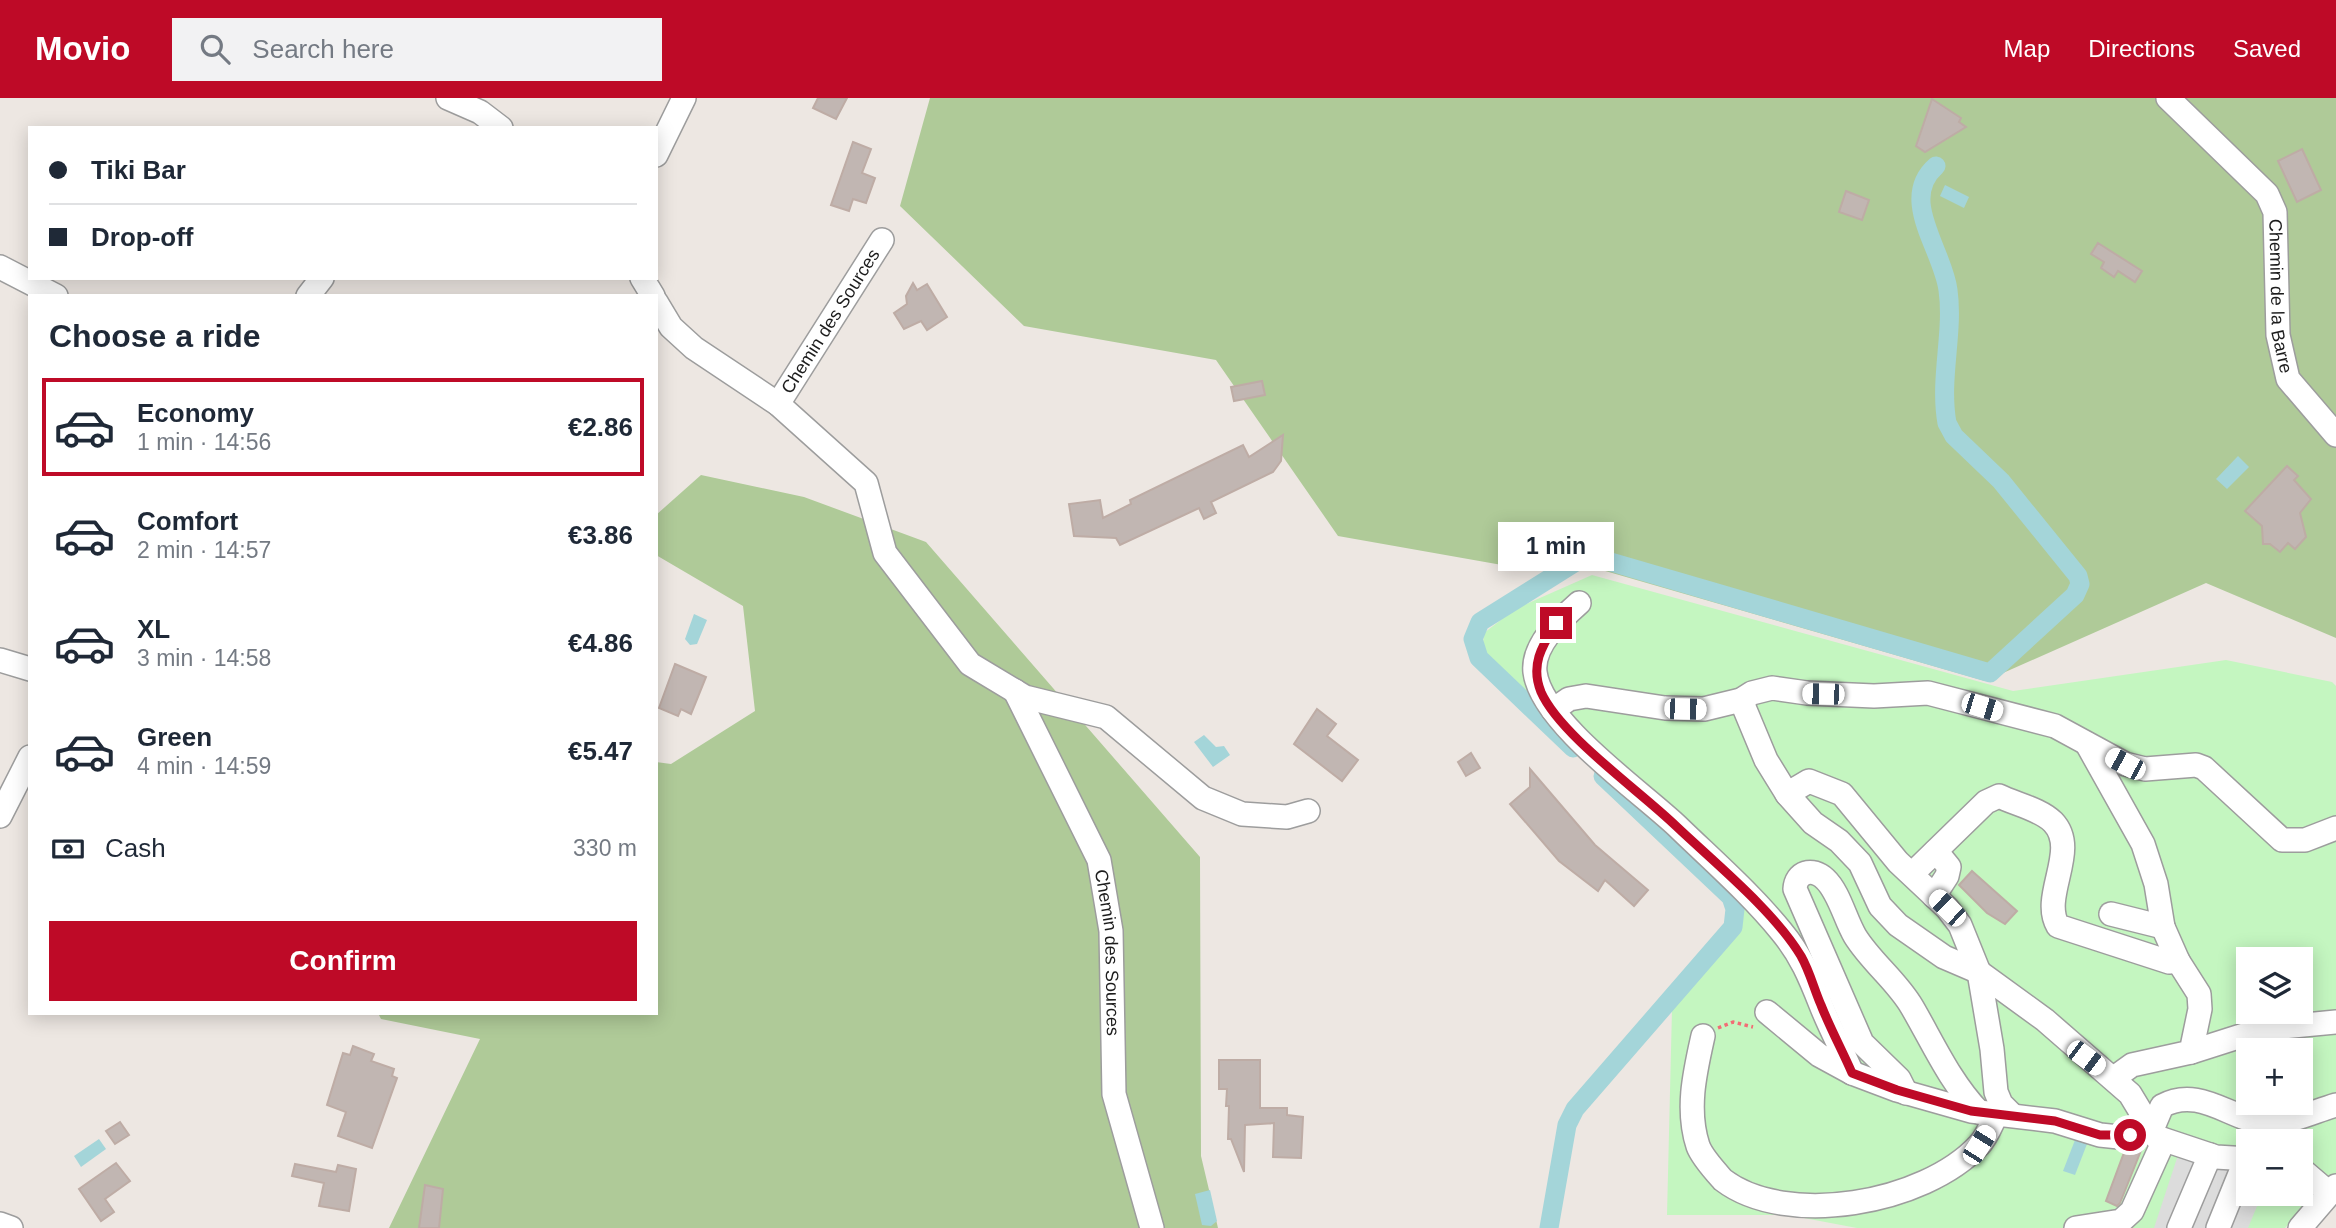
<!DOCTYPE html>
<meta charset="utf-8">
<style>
:root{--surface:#fff;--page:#f2f2f3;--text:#1f2937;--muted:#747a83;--line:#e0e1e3;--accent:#be0a27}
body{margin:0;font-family:Helvetica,sans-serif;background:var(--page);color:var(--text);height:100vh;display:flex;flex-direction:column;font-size:26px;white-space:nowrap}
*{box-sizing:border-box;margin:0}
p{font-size:23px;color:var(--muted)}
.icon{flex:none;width:38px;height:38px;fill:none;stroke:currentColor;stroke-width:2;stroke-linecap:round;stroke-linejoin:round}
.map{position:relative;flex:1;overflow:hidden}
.drawer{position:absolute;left:28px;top:196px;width:630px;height:721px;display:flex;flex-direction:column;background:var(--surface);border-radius:0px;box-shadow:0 4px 18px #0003}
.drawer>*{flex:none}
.guide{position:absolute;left:28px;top:28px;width:630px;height:154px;border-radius:0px;box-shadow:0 4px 18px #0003;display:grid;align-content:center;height:154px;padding:0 21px;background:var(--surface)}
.tools{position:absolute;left:2236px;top:849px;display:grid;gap:14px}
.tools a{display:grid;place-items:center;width:77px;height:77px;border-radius:0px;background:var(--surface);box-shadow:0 4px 18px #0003;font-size:35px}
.end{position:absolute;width:32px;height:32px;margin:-16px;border:9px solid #be0a27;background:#fff;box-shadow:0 0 0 4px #fff}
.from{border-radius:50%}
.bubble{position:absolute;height:49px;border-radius:0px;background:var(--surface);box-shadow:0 4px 18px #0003;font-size:23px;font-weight:800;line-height:49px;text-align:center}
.car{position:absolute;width:21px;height:42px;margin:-21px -10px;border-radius:9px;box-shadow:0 0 5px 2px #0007;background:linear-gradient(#fff 24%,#345 0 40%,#fff 0 76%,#345 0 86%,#fff 0)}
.guide b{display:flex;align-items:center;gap:24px;height:66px;font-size:26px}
.guide b+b{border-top:2px solid var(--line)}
.guide i{width:18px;height:18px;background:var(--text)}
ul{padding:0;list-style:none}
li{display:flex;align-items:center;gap:21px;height:98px;margin:0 14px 10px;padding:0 7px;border:4px solid transparent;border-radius:0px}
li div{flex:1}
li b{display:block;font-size:26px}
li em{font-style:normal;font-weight:800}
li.on{border-color:var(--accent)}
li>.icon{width:63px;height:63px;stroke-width:1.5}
h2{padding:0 21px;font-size:32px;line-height:84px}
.pay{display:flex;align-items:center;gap:18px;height:77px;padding:0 21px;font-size:26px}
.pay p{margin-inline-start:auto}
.primary-button{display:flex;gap:14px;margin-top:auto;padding:14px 21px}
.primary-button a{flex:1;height:80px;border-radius:0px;background:var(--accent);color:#fff;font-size:28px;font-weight:800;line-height:80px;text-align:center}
header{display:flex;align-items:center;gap:42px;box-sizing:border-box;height:98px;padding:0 35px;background:var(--accent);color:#fff}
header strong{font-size:33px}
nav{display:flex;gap:38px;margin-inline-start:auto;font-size:24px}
.search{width:490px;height:63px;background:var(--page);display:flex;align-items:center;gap:18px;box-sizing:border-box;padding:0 24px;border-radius:0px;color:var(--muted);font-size:26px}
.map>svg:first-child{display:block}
.forest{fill:#afca98}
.park{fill:#c4f6c0;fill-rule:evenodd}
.parking{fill:#dcdcdc}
.water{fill:#a4d5d9}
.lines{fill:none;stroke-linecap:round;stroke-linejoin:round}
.canal{stroke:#a4d5d9;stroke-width:19}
.building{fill:#c1b6b2;stroke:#beaca5;stroke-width:2}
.minor-casing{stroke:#9d9d9d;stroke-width:26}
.path{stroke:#f26d75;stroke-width:3.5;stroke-dasharray:3.5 3.5;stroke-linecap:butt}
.minor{stroke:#fff;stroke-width:23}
.route{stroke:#be0a27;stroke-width:9}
.labels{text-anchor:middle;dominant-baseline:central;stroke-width:5;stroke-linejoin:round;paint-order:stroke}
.street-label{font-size:18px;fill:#1c1c1c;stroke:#fff}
</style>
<header>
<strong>Movio</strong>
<div class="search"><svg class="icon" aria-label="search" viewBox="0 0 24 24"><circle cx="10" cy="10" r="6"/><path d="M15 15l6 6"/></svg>Search here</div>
<nav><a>Map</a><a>Directions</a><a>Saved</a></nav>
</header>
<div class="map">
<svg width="2336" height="1130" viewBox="0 0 2336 1130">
<rect width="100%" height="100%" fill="#ede7e2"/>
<!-- forest -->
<g class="forest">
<path d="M930,0H2336V540L2206,485L1985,583L1588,468L1530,472L1338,438L1216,262L1024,228L900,108Z"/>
<path d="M701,377L804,399L926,444L1200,759L1201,1058L1218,1130H389L480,941L381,921L378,915H656V664L671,666L755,613L743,508L656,457V417Z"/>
</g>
<!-- park -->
<path class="park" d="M1592,477L2013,593L2226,562L2332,584L2336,588V1075L2285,1130H1857L1788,1117H1667L1672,911L1737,832L1741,822L1740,799L1505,581L1482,555L1484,535L1515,511ZM2249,861H2301V914H2249ZM2249,952H2301V1004H2249ZM2249,1043H2301V1096H2249Z"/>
<!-- parking -->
<path class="parking" d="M2177,1060L2249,1074V1096H2262L2248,1130H2154Z"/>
<!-- water -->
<g class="water">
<path d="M1945,87L1969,99L1964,110L1940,98Z"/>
<path d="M2238,358L2249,369L2227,391L2216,381Z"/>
<path d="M694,516L707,522L697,546L690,547L685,541Z"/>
<path d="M1204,637L1216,649L1224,648L1230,657L1213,669L1194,644Z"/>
<path d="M99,1041L106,1051L81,1069L74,1058Z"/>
<path d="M2075,1042L2087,1046L2075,1077L2063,1073Z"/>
<path d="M1210,1092L1217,1123L1211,1128L1202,1127L1195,1096Z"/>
</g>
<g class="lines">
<!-- canal -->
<g class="canal">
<path d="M1573,650L1479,560L1473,541L1480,524L1587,457L1990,575L2075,497L2080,486L2078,478L2001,383L1954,338L1947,325C1939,281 1954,235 1948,192C1943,152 1898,101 1936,68"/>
<path d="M1549,1130L1567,1027L1575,1011L1733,829L1735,811L1731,799L1603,678"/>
</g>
</g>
<!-- building -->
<g class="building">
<path d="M818,0H847L836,21L813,10Z"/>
<path d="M1932,1L1961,20L1959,24L1966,29L1925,54L1916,48Z"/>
<path d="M853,44L871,51L862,75L875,80L866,105L853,101L849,113L831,107Z"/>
<path d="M2302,51L2321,92L2297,104L2278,63Z"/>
<path d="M1846,93L1869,102L1862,122L1839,114Z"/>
<path d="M2098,145L2142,173L2135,184L2118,173L2114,179L2101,170L2104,164L2091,156Z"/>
<path d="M913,185L917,192L927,186L947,219L927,232L921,223L904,231L894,215L907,206L906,198Z"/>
<path d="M1262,283L1265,297L1234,303L1231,289Z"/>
<path d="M1283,337L1281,363L1273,374L1211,404L1216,415L1204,421L1199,410L1120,447L1116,440L1074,438L1069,406L1100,402L1103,420L1131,406L1130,402L1243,347L1249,359Z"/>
<path d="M2287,368L2298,378L2294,382L2311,401L2300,415L2306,439L2295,451L2288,445L2280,454L2270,446H2263L2262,428L2245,413Z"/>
<path d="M675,566L706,579L691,616L681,611L678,618L659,610Z"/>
<path d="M1317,611L1336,626L1327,638L1358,662L1342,683L1294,646Z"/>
<path d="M1471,655L1480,670L1466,678L1458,664Z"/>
<path d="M1530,671L1595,747L1648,792L1634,808L1605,782L1598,793L1559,763L1510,706L1530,689Z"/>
<path d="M1972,773L2017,813L2005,826L1987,815L1959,787Z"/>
<path d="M353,948L374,956L371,963L394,971L392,978L397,980L372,1050L338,1038L346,1014L327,1007L343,955L350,957Z"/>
<path d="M1219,962H1260V1010H1287V1017L1303,1019L1301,1060L1273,1059L1274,1025L1245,1027L1244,1074L1231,1041H1228L1229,1008H1226L1227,991H1219Z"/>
<path d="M120,1024L129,1037L115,1046L106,1033Z"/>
<path d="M2142,1050L2120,1105L2117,1108L2106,1103L2125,1052Z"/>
<path d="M116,1065L130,1083L105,1101L114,1114L101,1123L79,1091Z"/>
<path d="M295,1066L336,1074L338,1067L356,1071L349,1113L319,1108L324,1085L292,1078Z"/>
<path d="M425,1087L443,1091L439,1130H419Z"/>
</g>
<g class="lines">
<!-- minor casing -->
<g class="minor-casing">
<g id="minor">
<path d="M448,0L480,14L501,30"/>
<path id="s1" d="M2168,0L2267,96L2275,114L2278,237L2288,281L2336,337"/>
<path d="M656,57L684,0"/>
<path d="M0,169L56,198"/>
<path d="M642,180L653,198"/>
<path d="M308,198L322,180"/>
<path d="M656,204L671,229L694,250L778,306L866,385L885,455L970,566L1025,599L1106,619L1203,700L1242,716L1287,719L1308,713"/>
<path id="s2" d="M778,306L882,142"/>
<path d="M1579,505C1561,521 1532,547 1535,574C1541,624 1640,693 1677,728C1712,762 1750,795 1781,833C1801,857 1810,879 1821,907C1830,930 1842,952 1852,975"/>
<path d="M0,562L30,571"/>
<path id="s3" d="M1015,593L1099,762L1111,833L1114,996L1152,1130"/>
<path d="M1741,602L1766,662L1787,696L1813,725L1839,743L1860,765L1880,808L1898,827L1944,859L1979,874L2045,922L2130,996L2156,1039L2216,1059L2249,1061"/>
<path d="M1553,612L1569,601L1586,598L1665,610L1704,611L1741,602L1752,595L1772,590L1807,595L1874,598L1928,595L2055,628L2125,666L2145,671L2196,667L2204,670L2282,742H2305L2336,730"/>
<path d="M2087,646L2143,746L2156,786L2163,829L2178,863L2199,896L2200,911L2191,954L2132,967L2114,980"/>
<path d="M1787,696L1809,683L1842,696L1898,764L1947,810L1960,827L1979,874L1992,951L1996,994L2001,1006L2011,1016"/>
<path d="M0,718L30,659"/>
<path d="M1912,776L1986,704L1999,698C2015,706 2040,711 2053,724C2080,752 2040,798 2058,828L2169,864L2178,863"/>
<path d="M1934,798L1947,778L1949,769L1936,753"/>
<path d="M2111,816L2163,829"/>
<path d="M1767,914L1819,957L1852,975L1897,992L1971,1013L2055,1023L2100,1037L2119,1039L2151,1034"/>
<path d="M1703,938C1695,974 1686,1011 1698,1048C1702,1059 1715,1073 1723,1082C1786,1130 1924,1106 1979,1047C1987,1039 1992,1025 1997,1015"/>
<path d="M2191,954L2263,931L2336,924"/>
<path d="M1906,995L1899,981L1862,945L1795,791C1796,774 1812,769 1825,781C1839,794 1845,821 1855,838C1871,864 1897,883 1912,909C1933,945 1950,984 1979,1014"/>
<path d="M2151,1034L2162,1008C2200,987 2232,1023 2267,1025C2289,1026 2315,1013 2336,1007"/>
<path d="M2301,1071L2329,1095"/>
<path d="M0,1126L11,1130"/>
<path d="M2076,1130L2121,1123L2132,1113L2164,1042"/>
<path d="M2179,1130L2210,1057"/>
<path d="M2218,1130L2246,1061"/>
<path d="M2300,1130L2336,1088"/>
</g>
</g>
<!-- path -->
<path class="path" d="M1718,930L1733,924L1753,929"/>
<!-- minor -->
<use href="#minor" class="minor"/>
</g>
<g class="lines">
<!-- route -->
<path class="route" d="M1556,525C1542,548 1530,567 1541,594C1560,637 1640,693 1676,728C1715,765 1774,813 1801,858C1810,874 1814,891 1821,907C1830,930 1842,952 1852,975L1897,992L1971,1013L2055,1023L2100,1037H2130"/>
</g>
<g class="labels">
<!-- street labels -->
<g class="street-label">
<text stroke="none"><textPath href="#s1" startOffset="242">Chemin de la Barre</textPath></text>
<text stroke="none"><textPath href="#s2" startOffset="98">Chemin des Sources</textPath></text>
<text stroke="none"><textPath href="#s3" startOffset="282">Chemin des Sources</textPath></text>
</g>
</g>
</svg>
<div class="tools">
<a><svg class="icon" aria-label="layers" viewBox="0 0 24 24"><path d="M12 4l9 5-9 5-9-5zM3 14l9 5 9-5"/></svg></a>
<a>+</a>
<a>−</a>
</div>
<i class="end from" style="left:2130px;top:1037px"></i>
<i class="end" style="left:1556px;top:525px"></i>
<div class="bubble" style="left:1498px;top:424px;width:116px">1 min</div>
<i class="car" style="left:1823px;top:596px;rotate:271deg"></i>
<i class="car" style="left:1982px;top:609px;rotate:107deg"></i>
<i class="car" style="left:1685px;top:611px;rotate:91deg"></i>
<i class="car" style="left:2125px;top:666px;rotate:298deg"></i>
<i class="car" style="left:1947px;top:810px;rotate:314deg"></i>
<i class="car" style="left:2086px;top:960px;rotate:127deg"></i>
<i class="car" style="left:1979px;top:1047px;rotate:32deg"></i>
<div class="guide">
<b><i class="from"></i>Tiki Bar</b>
<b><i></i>Drop-off</b>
</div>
<section class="drawer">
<h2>Choose a ride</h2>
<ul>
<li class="on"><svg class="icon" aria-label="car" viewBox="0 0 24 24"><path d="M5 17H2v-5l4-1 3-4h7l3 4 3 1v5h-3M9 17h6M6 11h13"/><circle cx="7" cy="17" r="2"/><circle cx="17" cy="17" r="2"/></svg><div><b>Economy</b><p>1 min · 14:56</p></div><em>€2.86</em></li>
<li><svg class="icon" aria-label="car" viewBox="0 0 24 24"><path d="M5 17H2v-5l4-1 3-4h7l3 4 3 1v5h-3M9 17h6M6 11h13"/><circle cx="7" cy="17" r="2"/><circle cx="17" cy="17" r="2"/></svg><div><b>Comfort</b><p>2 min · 14:57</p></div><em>€3.86</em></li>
<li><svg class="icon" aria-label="car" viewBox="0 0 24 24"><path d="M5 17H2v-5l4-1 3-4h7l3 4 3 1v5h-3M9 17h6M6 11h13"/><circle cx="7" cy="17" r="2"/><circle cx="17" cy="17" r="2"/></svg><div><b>XL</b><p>3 min · 14:58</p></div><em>€4.86</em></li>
<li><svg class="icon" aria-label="car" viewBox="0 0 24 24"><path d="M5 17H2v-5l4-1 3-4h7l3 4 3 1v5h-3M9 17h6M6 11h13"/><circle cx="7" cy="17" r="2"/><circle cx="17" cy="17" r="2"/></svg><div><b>Green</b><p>4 min · 14:59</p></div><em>€5.47</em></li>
</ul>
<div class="pay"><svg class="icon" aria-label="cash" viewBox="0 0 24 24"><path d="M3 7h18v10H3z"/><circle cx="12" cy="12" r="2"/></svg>Cash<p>330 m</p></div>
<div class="primary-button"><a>Confirm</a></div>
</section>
</div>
